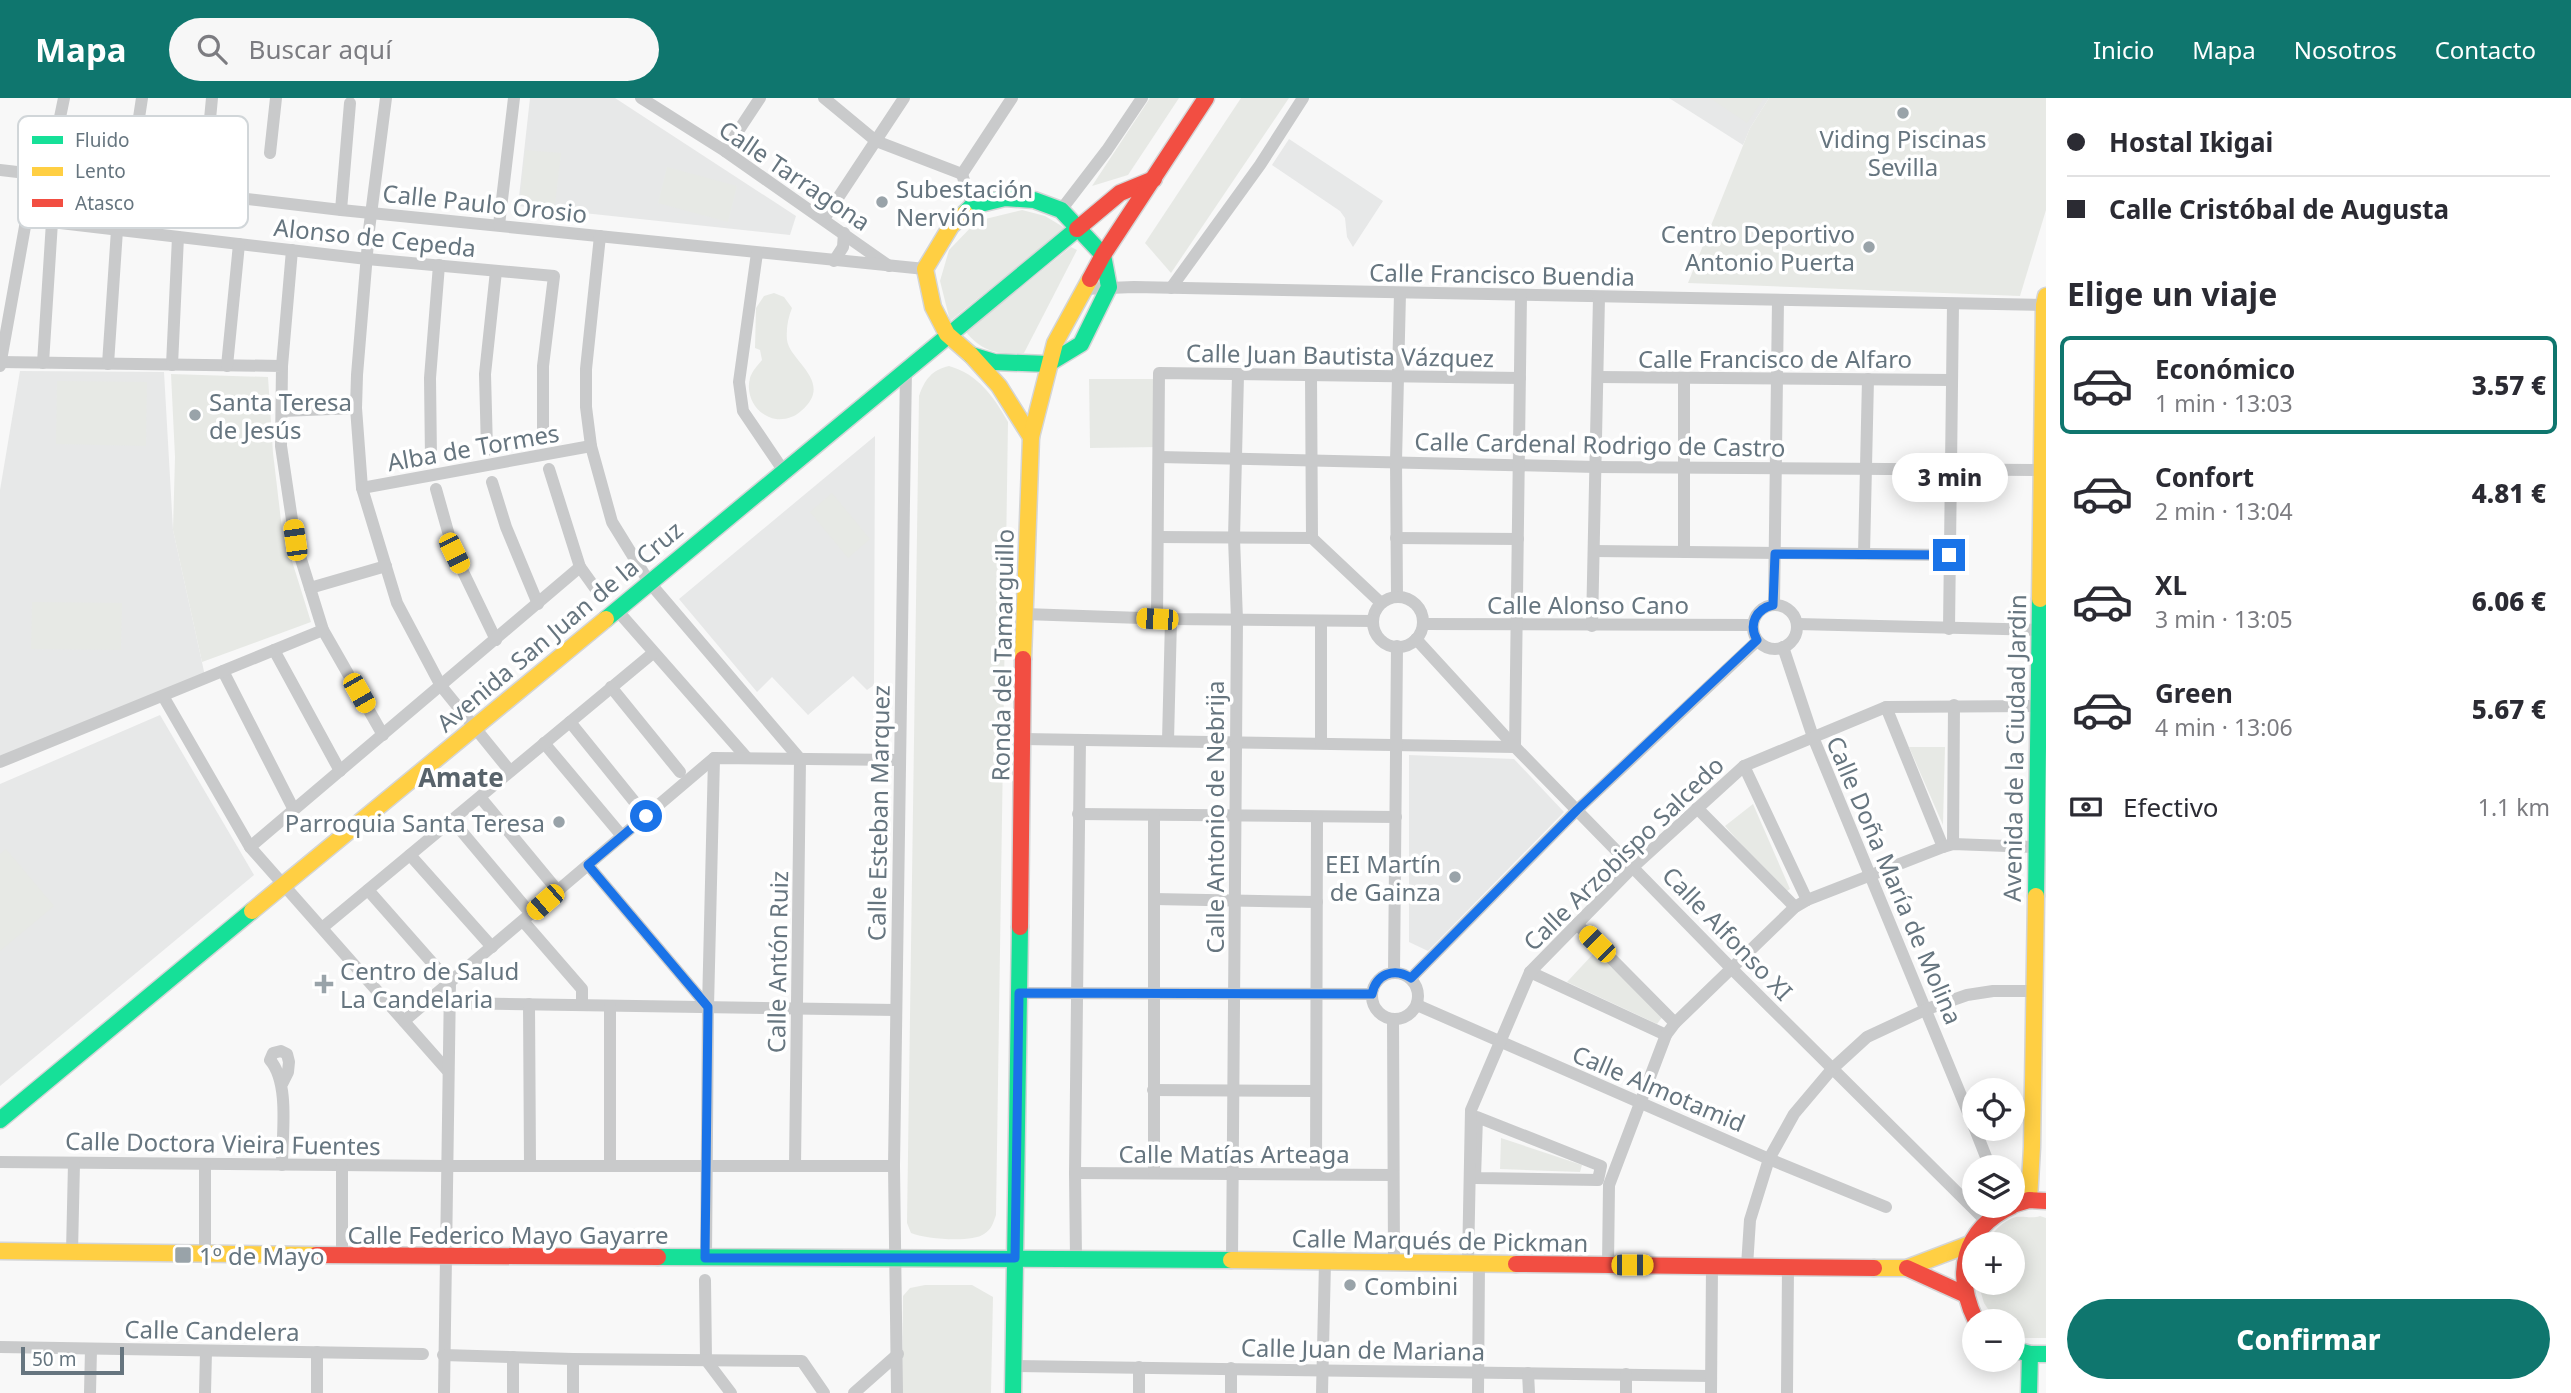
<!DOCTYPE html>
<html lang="es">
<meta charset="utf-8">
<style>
:root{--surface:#fff;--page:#f7f7f7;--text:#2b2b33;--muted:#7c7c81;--line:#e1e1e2;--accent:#0f766e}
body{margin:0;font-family:"Noto Sans",sans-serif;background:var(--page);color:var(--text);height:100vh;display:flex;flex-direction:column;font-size:26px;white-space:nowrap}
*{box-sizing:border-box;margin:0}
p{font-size:23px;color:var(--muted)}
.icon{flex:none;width:38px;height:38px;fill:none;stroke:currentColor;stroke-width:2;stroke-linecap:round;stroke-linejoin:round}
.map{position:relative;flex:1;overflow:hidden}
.side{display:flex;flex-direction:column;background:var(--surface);width:525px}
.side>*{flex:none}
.banner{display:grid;align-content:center;height:154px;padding:0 21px;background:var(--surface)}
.fabs{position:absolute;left:1962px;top:980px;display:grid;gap:14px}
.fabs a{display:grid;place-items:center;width:63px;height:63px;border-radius:50%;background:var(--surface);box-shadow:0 4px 18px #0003;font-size:35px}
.scale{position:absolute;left:21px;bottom:18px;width:103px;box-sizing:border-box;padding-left:7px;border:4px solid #66757f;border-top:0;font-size:19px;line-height:24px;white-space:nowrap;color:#66757f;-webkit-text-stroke:5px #fff;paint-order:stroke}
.end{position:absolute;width:32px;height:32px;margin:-16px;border:9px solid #1a73e8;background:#fff;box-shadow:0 0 0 4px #fff}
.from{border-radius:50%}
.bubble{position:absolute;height:49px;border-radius:24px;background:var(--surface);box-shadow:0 4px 18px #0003;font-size:23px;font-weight:800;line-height:49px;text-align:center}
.car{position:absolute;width:21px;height:42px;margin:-21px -10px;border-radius:9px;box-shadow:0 0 5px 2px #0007;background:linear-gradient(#f5c518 24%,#345 0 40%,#f5c518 0 76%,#345 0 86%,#f5c518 0)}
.banner b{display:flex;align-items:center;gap:24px;height:66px;font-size:26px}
.banner b+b{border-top:2px solid var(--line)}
.banner i{width:18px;height:18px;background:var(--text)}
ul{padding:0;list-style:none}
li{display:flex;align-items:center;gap:21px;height:98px;margin:0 14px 10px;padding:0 7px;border:4px solid transparent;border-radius:10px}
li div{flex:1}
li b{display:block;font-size:26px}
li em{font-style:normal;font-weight:800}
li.active{border-color:var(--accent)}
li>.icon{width:63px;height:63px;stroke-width:1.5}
h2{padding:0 21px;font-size:32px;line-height:84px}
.pay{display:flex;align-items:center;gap:18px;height:77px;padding:0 21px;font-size:26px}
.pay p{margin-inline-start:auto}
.button{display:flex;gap:14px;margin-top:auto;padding:14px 21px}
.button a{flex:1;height:80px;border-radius:42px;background:var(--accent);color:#fff;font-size:28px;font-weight:800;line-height:80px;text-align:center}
header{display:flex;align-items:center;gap:42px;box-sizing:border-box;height:98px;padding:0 35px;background:var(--accent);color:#fff}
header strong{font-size:33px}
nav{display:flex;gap:38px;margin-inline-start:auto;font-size:24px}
.search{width:490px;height:63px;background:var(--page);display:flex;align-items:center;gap:18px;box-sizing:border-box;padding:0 24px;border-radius:38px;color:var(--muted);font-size:26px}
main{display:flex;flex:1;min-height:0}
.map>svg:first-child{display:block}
.built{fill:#e7e8e8}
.green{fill:#e7e9e5}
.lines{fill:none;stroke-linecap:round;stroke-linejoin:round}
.fast-casing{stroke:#d4d5d6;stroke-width:19}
.slow-casing{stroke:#d4d5d6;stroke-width:19}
.jam-casing{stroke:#d4d5d6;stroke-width:19}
.street{stroke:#c9cacb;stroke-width:12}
.fast{stroke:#16e098;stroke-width:16}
.slow{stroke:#ffcf43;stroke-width:16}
.jam{stroke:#f24e42;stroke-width:16}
.route{stroke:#1a73e8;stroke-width:9}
.poi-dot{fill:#99a3a9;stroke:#fff;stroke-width:2.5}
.labels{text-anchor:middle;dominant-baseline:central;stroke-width:7;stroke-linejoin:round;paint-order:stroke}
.poi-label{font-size:24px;fill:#66757f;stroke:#fff;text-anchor:start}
.street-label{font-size:24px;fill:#66757f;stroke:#fff}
.neighbourhood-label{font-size:26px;font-weight:bold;fill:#58636b;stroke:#fff}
.key{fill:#fff;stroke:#d1d6d9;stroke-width:2}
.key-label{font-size:19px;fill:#66757f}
</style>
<header>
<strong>Mapa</strong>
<div class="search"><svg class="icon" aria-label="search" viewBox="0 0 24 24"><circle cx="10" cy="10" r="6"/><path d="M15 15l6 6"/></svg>Buscar aquí</div>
<nav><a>Inicio</a><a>Mapa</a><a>Nosotros</a><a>Contacto</a></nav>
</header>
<main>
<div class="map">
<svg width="2046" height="1295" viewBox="0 0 2046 1295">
<rect width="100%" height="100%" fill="#f8f8f8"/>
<!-- built -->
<g class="built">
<path d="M530,0H615L796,118L790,137L518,108Z"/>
<path d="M1669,0H1769L1750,30L1743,47Z"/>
<path d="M1289,41L1383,103L1353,149L1347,139L1345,120L1340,113L1272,67Z"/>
<path d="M20,273L164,274L173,432L205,578L0,660V392Z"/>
<path d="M875,338L874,587L867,592L853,578L808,617L772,579L757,594L679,501Z"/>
<path d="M160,617L254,777L0,988V686Z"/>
<path d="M1409,657L1514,661L1564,714L1428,853L1409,844Z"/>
</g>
<!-- green -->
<g class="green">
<path d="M1150,0H1179L1128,77L1092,88Z"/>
<path d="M1241,0H1289L1171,175L1145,145Z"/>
<path d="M1710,0H1764L1747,25Z"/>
<path d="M1769,0H2046V112L2020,198L1688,185L1750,30Z"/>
<path d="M525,52L561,55L555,107L520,103Z"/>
<path d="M667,69L737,88L728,124L658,105Z"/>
<path d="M1022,112L1045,118L1065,130L950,223L940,183L949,152L977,123Z"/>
<path d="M1071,149L1077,152L1024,255C998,256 983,255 966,234Z"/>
<path d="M774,195L784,199L792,210C788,220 786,231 787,242C790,264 835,284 801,313C795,319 785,322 776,321C757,318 745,298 750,280C752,273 758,267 762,262L760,252L755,250L756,210L764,198Z"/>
<path d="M949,268C978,276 994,299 1008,324L996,1117C993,1125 992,1131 984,1136C972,1145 925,1141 911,1135L907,1125L919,298C925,281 932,272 949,268Z"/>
<path d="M171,276L268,279L273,355L282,431L311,524L202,564L173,432L175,359Z"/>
<path d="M1089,281H1159V349L1090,350Z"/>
<path d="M57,283L147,284L146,348L56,346Z"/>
<path d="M832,395L870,441L848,460L810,414Z"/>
<path d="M32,504L122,505L121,552L31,551Z"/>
<path d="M1909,649H1945L1943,727Z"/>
<path d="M1753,706L1790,791L1784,795L1725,728Z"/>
<path d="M6,751L54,808L0,853V756Z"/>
<path d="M1595,854L1663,918L1657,926L1567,884Z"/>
<path d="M1501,1040L1582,1067L1580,1074L1500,1071Z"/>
<path d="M2040,1118L2046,1120V1240H2013L2012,1223H1996L1984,1205L1978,1185H2012V1146H1985C1992,1135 2003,1122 2016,1119C2025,1118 2032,1121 2040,1118Z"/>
<path d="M925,1187H972L993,1199L991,1295H902L903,1198L910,1190Z"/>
</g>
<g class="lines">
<!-- fast casing -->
<g class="fast-casing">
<g id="fast">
<path d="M965,115L972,108L1005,100L1034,102L1061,112L1103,157L1109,189L1081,246L1048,266L994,264L971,257"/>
<path d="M606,521L1077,131"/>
<path d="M2036,798L2040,501"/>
<path d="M0,1022L252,813"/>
<path d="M658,1159L1231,1162"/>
<path d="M2012,1251L2030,1256H2046"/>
<path d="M1013,1295L1020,829"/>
<path d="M2029,1295L2030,1256"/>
</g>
</g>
<!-- slow casing -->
<g class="slow-casing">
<g id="slow">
<path d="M965,115L951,128L925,171L933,209L947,236L971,257L999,288L1031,339"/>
<path d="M2040,501L2044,207L2046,198"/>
<path d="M1023,561L1031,339L1055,245L1090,181"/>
<path d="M252,813L606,521"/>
<path d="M2029,1102L2032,1049L2036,798"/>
<path d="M0,1153L316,1157"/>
<path d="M1231,1162L1516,1166"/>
<path d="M1874,1170H1907L1970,1146"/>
</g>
</g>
<!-- jam casing -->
<g class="jam-casing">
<g id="jam">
<path d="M1077,131L1120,95L1154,81"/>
<path d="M1090,181L1103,157L1206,0"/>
<path d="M1020,829L1023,561"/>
<path d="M2012,1107L2029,1102L2046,1103"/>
<path d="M316,1157L658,1159"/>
<path d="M1516,1166L1874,1170"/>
<path d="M1907,1170L1964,1196"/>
<path d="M1976,1223C1953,1176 1963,1131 2012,1108"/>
</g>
</g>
<!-- street -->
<g class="street">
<path d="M386,0L369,132L357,277L356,310L362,390L397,505L441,588L510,673"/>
<path d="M641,0L725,53L889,168"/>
<path d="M824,0L876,43L962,76"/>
<path d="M136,39L142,0"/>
<path d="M725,53L760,0"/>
<path d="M270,55L276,0"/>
<path d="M0,72L341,112L925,171"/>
<path d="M962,76L1012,0"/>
<path d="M962,76L972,108"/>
<path d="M203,95L212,0"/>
<path d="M341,112L350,5"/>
<path d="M1061,112L1107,52L1142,0"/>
<path d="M26,121L367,161L554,178L543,268V340"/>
<path d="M824,121L904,0"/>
<path d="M499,127L514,0"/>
<path d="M600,138L586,271V309L591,348L612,424L649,484L800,661L795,1068"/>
<path d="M757,155L739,284L743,313L783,372"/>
<path d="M834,163L843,149L844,135"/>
<path d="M1171,190L1260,67L1303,0"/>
<path d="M1083,191L1134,189L2046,207"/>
<path d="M0,264L282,268L281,348L295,442L323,532L383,637"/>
<path d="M43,265L52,124"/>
<path d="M108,266L117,132"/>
<path d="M172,267L178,139"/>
<path d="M0,268L31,95L53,53L64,0"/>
<path d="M227,268L239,146"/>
<path d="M282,268L292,152"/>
<path d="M1311,278L1312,440"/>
<path d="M1598,279L1951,282"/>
<path d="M282,313L356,310"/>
<path d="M487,352L485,276L496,173"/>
<path d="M1159,359L1596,369L2041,372"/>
<path d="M431,361L430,280L439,167"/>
<path d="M549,371L580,469L595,490"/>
<path d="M492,384L506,429L538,506"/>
<path d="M362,390L591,348"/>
<path d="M436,391L454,455L496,542"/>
<path d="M1158,439L1312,440"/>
<path d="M1312,440L1381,505"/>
<path d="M1396,440L1518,441"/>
<path d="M1594,453L1949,457"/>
<path d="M1684,454V280"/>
<path d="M1864,456L1868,281"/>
<path d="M310,490L386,468"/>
<path d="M1397,499L1396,363L1400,195"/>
<circle cx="1398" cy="524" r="25"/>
<path d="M1774,507L1778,202"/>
<circle cx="1775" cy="529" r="22"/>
<path d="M616,511L747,660"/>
<path d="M1024,516L1171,521L1373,523"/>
<path d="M1157,521L1159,275L1520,280"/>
<path d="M1423,526L1753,527"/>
<path d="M1797,526L2046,532"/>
<path d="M1592,528L1599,199"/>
<path d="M1949,531L1953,206"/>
<path d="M1416,541L1515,649L1731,870L1986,1123"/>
<path d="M1783,549L1813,639L1974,1029"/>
<path d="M274,552L340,673"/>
<path d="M223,573L294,712"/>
<path d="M611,589L680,674"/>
<path d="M163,598L250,749L447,972"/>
<path d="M1886,609L1943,749"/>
<path d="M570,624L646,718"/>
<path d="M1023,641L1515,649L1521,197"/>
<path d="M1168,643L1171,521"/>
<path d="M544,645L622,738"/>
<path d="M1321,645V524"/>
<path d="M0,664L323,532"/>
<path d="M1744,668L1807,802"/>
<path d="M480,699L558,793"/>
<path d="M1697,710L1795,809"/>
<path d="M1078,716L1396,719"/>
<path d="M452,722L531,816"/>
<path d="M1953,746L1954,607"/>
<path d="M250,749L580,469"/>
<path d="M410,757L492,849"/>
<path d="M588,767L708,909"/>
<path d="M368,792L450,885L444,1295"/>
<path d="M1154,801L1317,804"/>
<path d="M523,823L582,891V907"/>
<path d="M1577,826L1675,925"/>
<path d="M322,830L653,555"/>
<path d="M1530,874L1666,937"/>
<circle cx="1395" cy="898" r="23"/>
<path d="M1394,875L1397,548"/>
<path d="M1411,880L1577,712L1757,543"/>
<path d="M1019,895L1372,896"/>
<path d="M449,905L896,912"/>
<path d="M529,906L530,1067"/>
<path d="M1417,907L1769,1061L1886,1109"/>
<path d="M610,908V1067"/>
<path d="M1393,921L1394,1164"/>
<path d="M404,923L714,660L900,662"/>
<path d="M282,986L288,974L289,964L287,956L281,953L273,955L270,962C290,985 282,1037 282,1067"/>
<path d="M1153,992L1316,993"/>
<path d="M1477,1019L1601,1068L1598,1082L1475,1080Z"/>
<path d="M1975,1031L1990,1069"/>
<path d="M0,1064L446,1068H894"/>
<path d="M342,1068V1158"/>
<path d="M1075,1075L1393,1077"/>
<path d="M1154,1075V718"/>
<path d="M1316,1076L1317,719"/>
<path d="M72,1154L74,1065"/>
<path d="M205,1156V1067"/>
<path d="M706,1160L708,909L714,660"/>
<path d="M1076,1161L1075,1075L1080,642"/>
<path d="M1232,1162L1237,522L1234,440L1238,277"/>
<path d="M1468,1165L1471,1012L1530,874L1633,769L1744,668L1886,609L2037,608"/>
<path d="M1608,1167L1609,1087L1666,937L1675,925L1795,809L1807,802L1943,749L1953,746L2035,749"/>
<path d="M1747,1168L1750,1122L1769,1061L1794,1016L1832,971L1867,939L1927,911L1967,897L1993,893H2034"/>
<path d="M705,1182L706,1262L731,1295"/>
<path d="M0,1249L423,1256"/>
<path d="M317,1254V1295"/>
<path d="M443,1257L573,1261L802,1263L824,1295"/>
<path d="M573,1261V1295"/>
<path d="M1014,1268L1711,1278"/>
<path d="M1528,1275L1529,1295"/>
<path d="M90,1295L91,1251"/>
<path d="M205,1295L206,1253"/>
<path d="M513,1295V1259"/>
<path d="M854,1295L898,1256"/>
<path d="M897,1295L894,1068L906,270"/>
<path d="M1139,1295V1269"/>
<path d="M1231,1295V1270"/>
<path d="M1322,1295L1325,1164"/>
<path d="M1478,1295L1479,1165"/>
<path d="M1626,1295V1276"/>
<path d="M1711,1295L1712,1168"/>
<path d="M1787,1295L1788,1169"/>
</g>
<!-- fast -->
<use href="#fast" class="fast"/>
<!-- slow -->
<use href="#slow" class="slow"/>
<!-- jam -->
<use href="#jam" class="jam"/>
</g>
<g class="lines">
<!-- route -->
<path class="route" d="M646,718L588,767L708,909L705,1160H1015L1019,895L1372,896C1376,876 1394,869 1411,880L1577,712L1757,542C1748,526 1756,511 1773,507L1775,456L1949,457"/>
</g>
<!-- markers -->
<g class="poi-dot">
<circle cx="1903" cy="15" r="7"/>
<circle cx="882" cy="104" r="7"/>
<circle cx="1869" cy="149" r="7"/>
<circle cx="195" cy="317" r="7"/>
<circle cx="559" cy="724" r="7"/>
<circle cx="1455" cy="779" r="7"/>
<path d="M320.5 875.5h7v7h7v7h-7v7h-7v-7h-7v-7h7z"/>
<rect x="174" y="1148" width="18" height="18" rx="3.5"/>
<circle cx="1350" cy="1187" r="7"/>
</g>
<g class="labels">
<!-- poi labels -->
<g class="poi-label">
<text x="1903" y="40" text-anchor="middle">Viding Piscinas<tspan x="1903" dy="28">Sevilla</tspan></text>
<text x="896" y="90">Subestación<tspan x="896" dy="28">Nervión</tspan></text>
<text x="1855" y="135" text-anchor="end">Centro Deportivo<tspan x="1855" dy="28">Antonio Puerta</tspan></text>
<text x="209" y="303">Santa Teresa<tspan x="209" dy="28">de Jesús</tspan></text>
<text x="545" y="724" text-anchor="end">Parroquia Santa Teresa</text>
<text x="1441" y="765" text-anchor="end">EEI Martín<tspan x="1441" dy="28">de Gainza</tspan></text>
<text x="340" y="872">Centro de Salud<tspan x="340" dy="28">La Candelaria</tspan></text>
<text x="199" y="1157">1º de Mayo</text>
<text x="1364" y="1187">Combini</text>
</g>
<!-- street labels -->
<g class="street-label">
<text transform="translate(795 77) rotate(34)">Calle Tarragona</text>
<text transform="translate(485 105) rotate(6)">Calle Paulo Orosio</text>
<text transform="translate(375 139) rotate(6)">Alonso de Cepeda</text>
<text transform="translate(1502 176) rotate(1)">Calle Francisco Buendia</text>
<text transform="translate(1340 257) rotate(1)">Calle Juan Bautista Vázquez</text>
<text x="1775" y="260">Calle Francisco de Alfaro</text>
<text transform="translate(1600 346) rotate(1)">Calle Cardenal Rodrigo de Castro</text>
<text transform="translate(473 349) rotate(-10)">Alba de Tormes</text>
<text x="1588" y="506">Calle Alonso Cano</text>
<text transform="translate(559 528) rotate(-40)">Avenida San Juan de la Cruz</text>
<text transform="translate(1002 557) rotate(-89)">Ronda del Tamarguillo</text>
<text transform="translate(2014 650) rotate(-89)">Avenida de la Ciudad Jardin</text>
<text transform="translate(878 715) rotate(-89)">Calle Esteban Marquez</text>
<text transform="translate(1214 719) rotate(-90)">Calle Antonio de Nebrija</text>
<text transform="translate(1623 755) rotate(-44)">Calle Arzobispo Salcedo</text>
<text transform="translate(1895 782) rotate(67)">Calle Doña María de Molina</text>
<text transform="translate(1728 835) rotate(46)">Calle Alfonso XI</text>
<text transform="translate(777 864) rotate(-89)">Calle Antón Ruiz</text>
<text transform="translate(1659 990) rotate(23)">Calle Almotamid</text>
<text transform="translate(223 1045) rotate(1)">Calle Doctora Vieira Fuentes</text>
<text x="1234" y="1055">Calle Matías Arteaga</text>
<text x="508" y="1136">Calle Federico Mayo Gayarre</text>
<text transform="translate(1440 1142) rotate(1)">Calle Marqués de Pickman</text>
<text transform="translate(212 1232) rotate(1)">Calle Candelera</text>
<text transform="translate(1363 1251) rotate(1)">Calle Juan de Mariana</text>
</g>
<!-- neighbourhood labels -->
<g class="neighbourhood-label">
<text x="461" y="679">Amate</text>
</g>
</g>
<!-- legend -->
<rect x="18" y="18" width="230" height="112" rx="10" class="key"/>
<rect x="32" y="38" width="31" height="8" fill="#16e098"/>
<rect x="32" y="69" width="31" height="9" fill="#ffcf43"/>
<rect x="32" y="101" width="31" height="8" fill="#f24e42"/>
<g class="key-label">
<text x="75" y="49">Fluido</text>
<text x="75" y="80">Lento</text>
<text x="75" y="112">Atasco</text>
</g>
</svg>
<div class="fabs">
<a><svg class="icon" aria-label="locate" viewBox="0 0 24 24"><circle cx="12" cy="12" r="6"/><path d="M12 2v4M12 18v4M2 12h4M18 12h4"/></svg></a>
<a><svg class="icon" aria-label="layers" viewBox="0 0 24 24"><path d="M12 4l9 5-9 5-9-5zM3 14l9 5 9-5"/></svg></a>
<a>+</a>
<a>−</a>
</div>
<div class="scale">50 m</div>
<i class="end from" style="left:646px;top:718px"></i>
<i class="end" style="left:1949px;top:457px"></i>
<div class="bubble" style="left:1892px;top:355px;width:116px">3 min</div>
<i class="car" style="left:295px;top:442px;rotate:352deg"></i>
<i class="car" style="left:454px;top:455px;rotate:154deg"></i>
<i class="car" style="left:1157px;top:521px;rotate:273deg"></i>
<i class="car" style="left:359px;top:595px;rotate:150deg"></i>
<i class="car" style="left:545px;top:804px;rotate:229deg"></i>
<i class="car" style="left:1597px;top:846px;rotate:315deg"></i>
<i class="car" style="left:1632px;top:1167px;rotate:90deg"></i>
</div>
<section class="side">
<div class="banner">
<b><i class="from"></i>Hostal Ikigai</b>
<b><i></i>Calle Cristóbal de Augusta</b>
</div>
<h2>Elige un viaje</h2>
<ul>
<li class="active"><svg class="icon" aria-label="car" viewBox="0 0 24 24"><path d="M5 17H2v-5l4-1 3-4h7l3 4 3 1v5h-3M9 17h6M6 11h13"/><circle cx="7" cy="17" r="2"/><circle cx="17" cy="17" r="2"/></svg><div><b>Económico</b><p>1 min · 13:03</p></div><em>3.57 €</em></li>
<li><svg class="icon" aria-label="car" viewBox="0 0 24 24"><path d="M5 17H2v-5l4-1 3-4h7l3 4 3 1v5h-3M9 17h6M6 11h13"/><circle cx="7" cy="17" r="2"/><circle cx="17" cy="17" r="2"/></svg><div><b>Confort</b><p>2 min · 13:04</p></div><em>4.81 €</em></li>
<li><svg class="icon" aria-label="car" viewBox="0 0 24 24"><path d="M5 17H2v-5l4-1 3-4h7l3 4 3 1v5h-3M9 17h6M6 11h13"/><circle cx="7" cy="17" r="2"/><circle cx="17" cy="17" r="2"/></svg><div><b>XL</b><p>3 min · 13:05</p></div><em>6.06 €</em></li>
<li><svg class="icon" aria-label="car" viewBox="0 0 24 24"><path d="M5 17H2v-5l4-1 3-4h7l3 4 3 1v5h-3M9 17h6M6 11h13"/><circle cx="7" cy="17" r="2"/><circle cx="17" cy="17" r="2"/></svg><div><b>Green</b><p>4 min · 13:06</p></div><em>5.67 €</em></li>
</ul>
<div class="pay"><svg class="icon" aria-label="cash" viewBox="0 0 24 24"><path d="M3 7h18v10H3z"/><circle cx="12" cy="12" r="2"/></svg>Efectivo<p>1.1 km</p></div>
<div class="button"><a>Confirmar</a></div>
</section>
</main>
